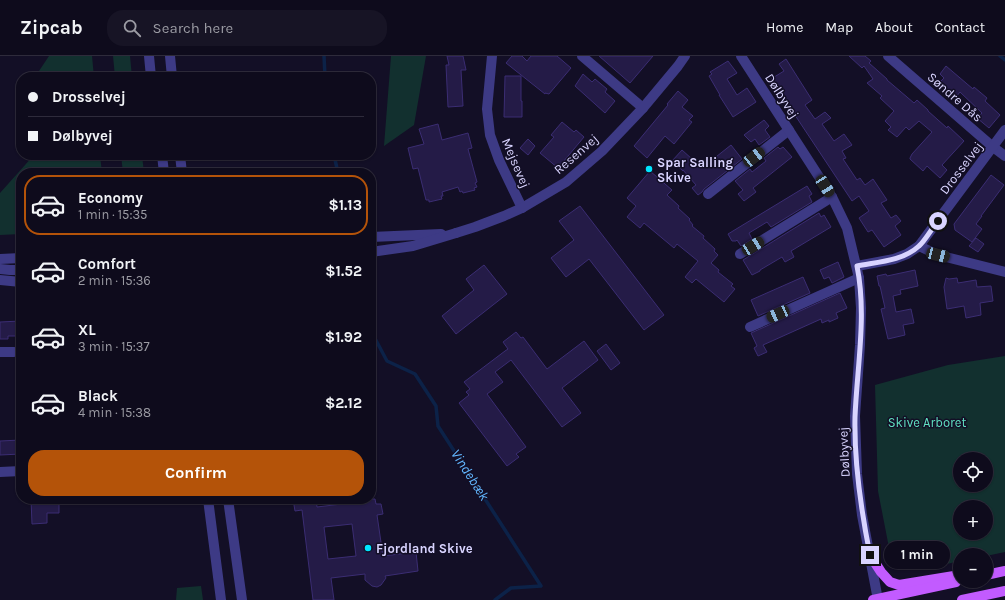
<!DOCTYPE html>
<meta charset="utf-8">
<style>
:root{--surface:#0e0b1c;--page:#171425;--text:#f1f3f6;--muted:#9b9ba3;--line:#2e2b3b;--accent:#b45309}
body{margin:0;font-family:Karla,sans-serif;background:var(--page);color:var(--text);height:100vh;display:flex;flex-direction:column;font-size:15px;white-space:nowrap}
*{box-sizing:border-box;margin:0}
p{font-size:13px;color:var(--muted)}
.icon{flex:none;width:22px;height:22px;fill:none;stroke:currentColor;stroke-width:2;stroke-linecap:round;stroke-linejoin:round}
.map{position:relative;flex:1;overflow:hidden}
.details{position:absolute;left:16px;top:112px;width:360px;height:336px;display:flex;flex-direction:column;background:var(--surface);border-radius:16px;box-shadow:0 1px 3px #0004,0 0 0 1px var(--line)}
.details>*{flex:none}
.hud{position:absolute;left:16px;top:16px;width:360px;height:88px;border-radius:16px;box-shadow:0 1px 3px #0004,0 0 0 1px var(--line);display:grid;align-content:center;height:88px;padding:0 12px;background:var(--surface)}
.tools{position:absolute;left:953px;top:396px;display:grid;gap:8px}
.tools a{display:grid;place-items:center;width:40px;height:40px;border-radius:50%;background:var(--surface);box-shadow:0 1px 3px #0004,0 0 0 1px var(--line);font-size:20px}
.end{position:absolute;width:18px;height:18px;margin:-9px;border:5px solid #d9d4ff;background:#111;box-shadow:0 0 0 2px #111}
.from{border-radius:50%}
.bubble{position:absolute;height:28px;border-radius:14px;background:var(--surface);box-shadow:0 1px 3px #0004,0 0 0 1px var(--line);font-size:13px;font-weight:700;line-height:28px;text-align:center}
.car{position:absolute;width:12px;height:24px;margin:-12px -6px;border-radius:5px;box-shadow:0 0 3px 1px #0007;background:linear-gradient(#222 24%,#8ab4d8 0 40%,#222 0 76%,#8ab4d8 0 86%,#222 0)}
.hud b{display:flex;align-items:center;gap:14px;height:38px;font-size:15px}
.hud b+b{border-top:1px solid var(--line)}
.hud i{width:10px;height:10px;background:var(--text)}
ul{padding:7px 0 0;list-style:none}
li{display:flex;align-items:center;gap:12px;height:60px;margin:0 8px 6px;padding:0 4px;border:2px solid transparent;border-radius:16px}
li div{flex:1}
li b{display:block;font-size:15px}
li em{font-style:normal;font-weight:700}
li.active{border-color:var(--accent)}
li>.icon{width:36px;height:36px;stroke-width:1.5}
.primary-button{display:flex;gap:8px;margin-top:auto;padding:8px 12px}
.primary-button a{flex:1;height:46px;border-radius:16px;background:var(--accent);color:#fff;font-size:16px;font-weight:700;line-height:46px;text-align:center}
header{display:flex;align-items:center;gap:24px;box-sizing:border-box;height:56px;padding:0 20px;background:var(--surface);border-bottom:1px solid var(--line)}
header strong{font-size:19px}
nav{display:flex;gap:22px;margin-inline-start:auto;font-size:14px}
.search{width:280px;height:36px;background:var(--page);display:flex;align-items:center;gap:10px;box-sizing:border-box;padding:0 14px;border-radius:16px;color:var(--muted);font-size:15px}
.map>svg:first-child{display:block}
.green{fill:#12302f;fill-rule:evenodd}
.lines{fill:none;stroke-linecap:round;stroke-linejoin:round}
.stream{stroke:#0c2248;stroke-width:3.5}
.building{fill:#241b47;stroke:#3b2d73;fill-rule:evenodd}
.minor{stroke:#3d3a85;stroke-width:10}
.tertiary{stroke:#3d3a85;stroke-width:10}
.primary{stroke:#c25bff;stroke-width:10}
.route{stroke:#d9d4ff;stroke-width:5}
.poi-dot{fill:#00e5ff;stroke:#130f26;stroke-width:1.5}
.labels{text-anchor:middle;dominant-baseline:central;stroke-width:3;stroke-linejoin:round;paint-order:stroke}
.street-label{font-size:13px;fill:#d9d4ff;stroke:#130f26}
.poi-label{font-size:13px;font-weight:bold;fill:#d9d4ff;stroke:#130f26;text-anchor:start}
.park-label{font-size:13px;fill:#5fe0c0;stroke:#130f26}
.water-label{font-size:14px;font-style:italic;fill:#62b6ff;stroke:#130f26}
</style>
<header>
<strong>Zipcab</strong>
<div class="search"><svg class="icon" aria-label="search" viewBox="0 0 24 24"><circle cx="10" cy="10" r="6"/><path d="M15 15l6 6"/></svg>Search here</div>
<nav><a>Home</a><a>Map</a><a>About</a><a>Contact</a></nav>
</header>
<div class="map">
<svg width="1005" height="544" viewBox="0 0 1005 544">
<rect width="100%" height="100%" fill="#130f26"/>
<!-- green -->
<g class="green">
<path d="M49,0H92L94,21H35Z"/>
<path d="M113,0H130L132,21H115Z"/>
<path d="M391,0H426L414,69L384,90Z"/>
<path d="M34,99H100L102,117H21V178L0,179V137Z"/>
<path d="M121,99H142L144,117H123Z"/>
<path d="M1005,300V496L986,500V499H960V505L924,513L891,502L878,435L875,329L948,309ZM960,403H986V429H960ZM960,451H986V477H960Z"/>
<path d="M201,530L203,544H176L177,532Z"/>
</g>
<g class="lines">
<!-- stream -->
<g class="stream">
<path d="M324,0L325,21"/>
<path d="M1000,0L1005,4"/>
<path d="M334,99L338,117"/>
<path d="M371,275L387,305L415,318L436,350L438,370L541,530L511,532L495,544"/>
</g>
</g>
<!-- building -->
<g class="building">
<path d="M447,0H463L466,14H461L463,50L448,51L446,9H449Z"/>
<path d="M512,0H522L527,5L531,0H557L571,12L549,38L545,37V38L506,7Z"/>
<path d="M599,0H653L630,27Z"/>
<path d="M849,0H865L871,5L869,7L887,23V24L914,47L917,44L928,54V55L947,72L948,70L964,85L942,109L947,114L940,122L927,110L923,115L910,103V102L912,98L932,76L919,65L909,74L906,71L897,81L888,74L891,71L885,65L894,55L880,42L882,40L867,27L873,23L864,10L862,12Z"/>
<path d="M786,3L812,44L805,49L815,63L825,56L831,62L822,68L834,85L844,78L852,89L842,95L846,102L843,103L857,124L860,122L865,129L873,123L887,144L881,147L891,162L896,159L901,165L895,170L901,179L884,191L872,174L868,176L859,162L869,155L859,140L852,145L771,23L784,15L779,8Z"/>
<path d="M728,5L737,17L727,23L737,39L747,32L756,46L733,61L719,39H720L709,20L712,18L710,16Z"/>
<path d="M946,10L973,33L974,31L987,42L985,45L1000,59L989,72L977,62L982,57L960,36L956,41L939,27L944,22L940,18Z"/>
<path d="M583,18L592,26L595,23L607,33L605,36L615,45L605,57L575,30Z"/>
<path d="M505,20H521V45H522V61H504Z"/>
<path d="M678,35L688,44L682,51L693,60L689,64L692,66L674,88L665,80L647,102L634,90L668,49L667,48Z"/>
<path d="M764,64L769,70L765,74L770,81L759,89L755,83L751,86L744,79Z"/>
<path d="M562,66L574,76L576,74L584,81L558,112L540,97L554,81L551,79Z"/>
<path d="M438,68L442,84L468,77L472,92L468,93L477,126L475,127L477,131L474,132L475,134L463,137L462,135L460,136L458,131L442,136L443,140H441L442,143L429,146V144H426L418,112L413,113L408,92L424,88L419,73Z"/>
<path d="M528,83L535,90L528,99L520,92Z"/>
<path d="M731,89L742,103L704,133L702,136L698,139L692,132L696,129L683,114V115L672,105L682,94L702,112Z"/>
<path d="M778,91L780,93L783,91L792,101L753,132L756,136L744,145L738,138L743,134L735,125L750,113L752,116L766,105L764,102Z"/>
<path d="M650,115L672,134L667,139L679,150L678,152L690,163L689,164L693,169L692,170L704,180L703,182L715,193L714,195L718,199L711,207L719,214L718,216L733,228L731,230L735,233L724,246L696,223L692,227L685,221L698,205L677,188L674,192L644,167L640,172L627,161L636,150L627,142Z"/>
<path d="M991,119L1004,129L981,160H982L976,168L982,173L972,186L955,174L954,168Z"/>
<path d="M807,130L812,138L809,140L812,146L771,171L767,166L749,177L752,183L741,190L737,184L736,185H732L728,178Z"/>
<path d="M580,150L664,259L644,274L589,203L566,221L551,202L574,184L559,165Z"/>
<path d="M819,157L821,161L824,159L831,171L791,195L794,201L785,206L782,201L760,214V215L752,219L743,204Z"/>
<path d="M976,182L984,188L978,196L969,190Z"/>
<path d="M838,206L844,221L832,227L829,221L824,223L820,214Z"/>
<path d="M484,209L507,238L456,278L442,260L474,234L466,223Z"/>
<path d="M915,214L918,230L900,234L901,238L893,240L896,256L911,253L914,267L903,269L905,279L888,283L881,253L885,252L880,230H879L877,220L886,218L887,220Z"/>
<path d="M803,221L810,237L758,260L751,244Z"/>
<path d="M946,222L949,223L957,222L958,227L976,224L977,231L991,230L993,245L980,247L981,259L966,262L964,250L947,253L944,231Z"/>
<path d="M840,237L847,252L836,257L838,262L829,266V264L822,267L821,263L763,289L767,296L758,300L754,292L757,290L751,277Z"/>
<path d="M21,265V280H8V283H0V266Z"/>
<path d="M516,276L521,282L523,281L547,313L584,285L598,304L562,332L581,357L562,371L511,304L495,316L503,326L487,338L526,391L516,398L519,401L507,410L459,347L469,339L466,336L470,333L464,326L505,295L508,293L503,286Z"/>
<path d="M606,288L620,307L611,314L597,295Z"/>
<path d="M21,384V398L0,399V385Z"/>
<path d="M31,443H59V457H47V467L32,468Z"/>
<path d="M293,443H316L317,451L350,447V443H375L376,448H381L383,458L377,459L383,500L416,496L418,515L385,520L386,522L381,529L377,531L372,530L365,524V518L331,522L334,544H313L302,454L295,455ZM352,468L356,500L328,503L324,471Z"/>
</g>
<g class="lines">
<!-- minor -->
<g class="minor">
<path d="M492,0L487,53L490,79L499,104L522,152"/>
<path d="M582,0L643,52"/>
<path d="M888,0L993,91L1005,100"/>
<path d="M708,138L789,74"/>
<path d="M456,177L475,171L504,160L522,152L566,126L602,95L643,52L678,10L685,0"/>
<path d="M919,190L938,199L1005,216"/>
<path d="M740,198L832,141"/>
<path d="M0,203L21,202"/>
<path d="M857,210L894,203L907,198L919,190L1005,74"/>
<path d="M0,213L10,214H21"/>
<path d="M0,224L21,226"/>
<path d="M750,271L859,222"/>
<path d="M0,296H14"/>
<path d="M0,416L21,415"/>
</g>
<!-- tertiary -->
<g class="tertiary">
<path d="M149,0L151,21"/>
<path d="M170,0L172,21"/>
<path d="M741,0L832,141L847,172L859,222L861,252L860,289L855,360L857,418L862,459L878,544"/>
<path d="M162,99L164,117"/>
<path d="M180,99L182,117"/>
<path d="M371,181L441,178"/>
<path d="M371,196L413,190L456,177"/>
<path d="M208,443L221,544"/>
<path d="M228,443L242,544"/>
</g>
<!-- primary -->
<g class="primary">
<path d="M870,499L881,516L890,526L899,529L960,519"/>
<path d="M986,519L1005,515"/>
<path d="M873,544L956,526"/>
<path d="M962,544L1005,535"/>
</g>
</g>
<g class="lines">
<!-- route -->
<path class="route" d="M870,499C861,454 854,407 855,361C857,311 867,259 857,210C877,206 903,205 919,190C925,185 932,172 938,165"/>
</g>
<!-- markers -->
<g class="poi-dot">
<circle cx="649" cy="113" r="4"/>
<circle cx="368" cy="492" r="4"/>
</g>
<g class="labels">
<!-- street labels -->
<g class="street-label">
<text transform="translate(782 40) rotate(57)">Dølbyvej</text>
<text transform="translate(955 41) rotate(41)">Søndre Dås</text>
<text transform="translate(576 98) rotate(-41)">Resenvej</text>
<text transform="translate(516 107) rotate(67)">Mejsevej</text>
<text transform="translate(961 112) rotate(-53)">Drosselvej</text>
<text transform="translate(844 396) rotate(-93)">Dølbyvej</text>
</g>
<!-- poi labels -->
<g class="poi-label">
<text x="657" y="106">Spar Salling<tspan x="657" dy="15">Skive</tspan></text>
<text x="376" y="492">Fjordland Skive</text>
</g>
<!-- park labels -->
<g class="park-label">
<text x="927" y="366">Skive Arboret</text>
</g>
<!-- water labels -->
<g class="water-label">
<text transform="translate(470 419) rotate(57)">Vindebæk</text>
</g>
</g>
</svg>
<div class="tools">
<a><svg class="icon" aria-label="locate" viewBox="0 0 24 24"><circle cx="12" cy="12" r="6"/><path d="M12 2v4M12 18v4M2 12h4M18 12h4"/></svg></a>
<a>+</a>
<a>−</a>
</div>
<i class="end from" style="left:938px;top:165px"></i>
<i class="end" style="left:870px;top:499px"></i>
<div class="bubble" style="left:884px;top:485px;width:66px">1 min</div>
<i class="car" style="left:754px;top:101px;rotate:52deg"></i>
<i class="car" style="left:825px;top:130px;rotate:147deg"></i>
<i class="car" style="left:753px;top:190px;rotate:58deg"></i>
<i class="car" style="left:938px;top:199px;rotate:104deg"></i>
<i class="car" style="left:778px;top:258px;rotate:246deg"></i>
<div class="hud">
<b><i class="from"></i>Drosselvej</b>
<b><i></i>Dølbyvej</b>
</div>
<section class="details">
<ul>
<li class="active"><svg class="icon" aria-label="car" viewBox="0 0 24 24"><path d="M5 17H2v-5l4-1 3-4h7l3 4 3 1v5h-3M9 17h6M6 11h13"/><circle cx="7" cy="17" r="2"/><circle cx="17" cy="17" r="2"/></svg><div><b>Economy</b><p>1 min · 15:35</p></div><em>$1.13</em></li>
<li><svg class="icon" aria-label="car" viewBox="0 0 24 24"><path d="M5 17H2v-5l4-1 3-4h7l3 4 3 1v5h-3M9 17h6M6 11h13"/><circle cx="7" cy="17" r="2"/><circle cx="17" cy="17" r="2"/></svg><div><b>Comfort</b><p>2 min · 15:36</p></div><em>$1.52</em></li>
<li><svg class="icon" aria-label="car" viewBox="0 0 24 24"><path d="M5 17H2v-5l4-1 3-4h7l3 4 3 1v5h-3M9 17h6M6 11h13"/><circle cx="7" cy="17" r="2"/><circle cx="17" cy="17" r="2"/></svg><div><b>XL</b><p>3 min · 15:37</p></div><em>$1.92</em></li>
<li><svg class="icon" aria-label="car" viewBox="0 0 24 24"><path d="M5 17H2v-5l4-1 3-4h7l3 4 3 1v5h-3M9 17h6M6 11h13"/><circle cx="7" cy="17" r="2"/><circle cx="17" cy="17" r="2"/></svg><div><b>Black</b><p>4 min · 15:38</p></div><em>$2.12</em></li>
</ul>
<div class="primary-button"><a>Confirm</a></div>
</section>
</div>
